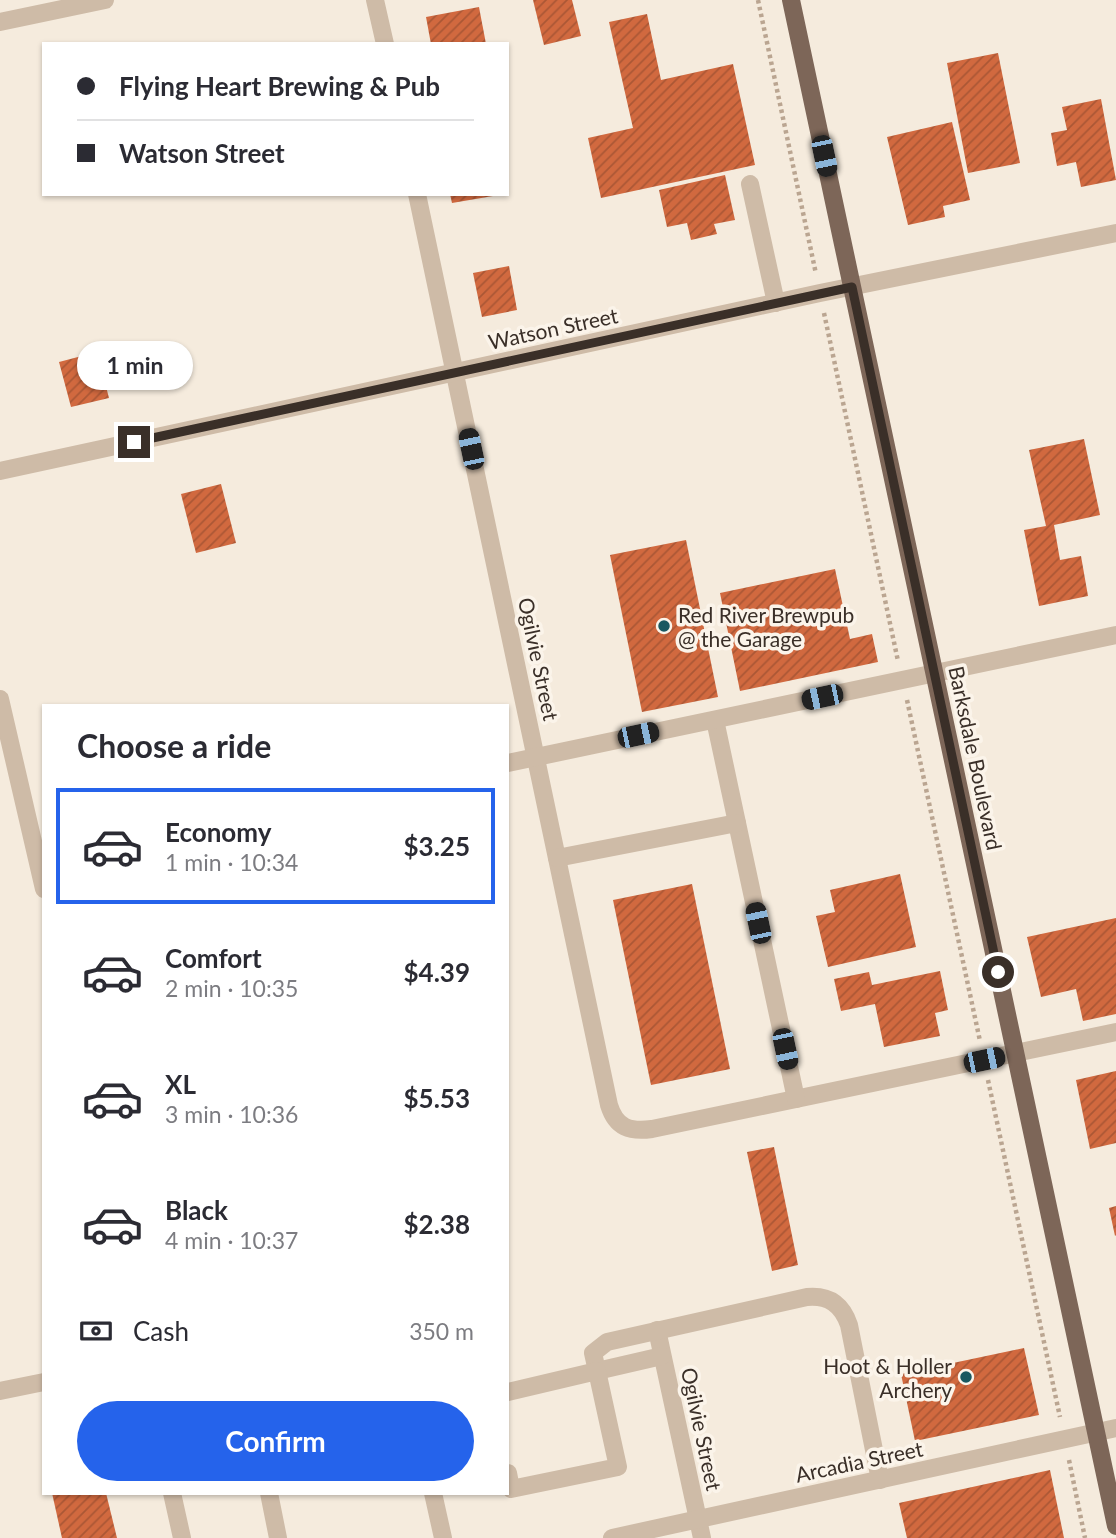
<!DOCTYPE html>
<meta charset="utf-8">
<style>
:root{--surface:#fff;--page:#f7f7f7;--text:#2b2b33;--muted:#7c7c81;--line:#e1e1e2;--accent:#2563eb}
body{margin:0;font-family:Lato,sans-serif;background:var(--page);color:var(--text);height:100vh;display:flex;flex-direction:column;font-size:26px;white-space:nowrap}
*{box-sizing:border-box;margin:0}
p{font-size:23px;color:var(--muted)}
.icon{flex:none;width:38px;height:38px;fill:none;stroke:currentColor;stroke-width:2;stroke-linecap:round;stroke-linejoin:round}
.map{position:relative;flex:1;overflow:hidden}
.sheet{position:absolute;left:42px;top:704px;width:467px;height:791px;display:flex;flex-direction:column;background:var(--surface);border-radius:0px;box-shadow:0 2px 5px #0004}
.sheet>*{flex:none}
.hud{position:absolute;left:42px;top:42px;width:467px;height:154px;border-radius:0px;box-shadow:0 2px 5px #0004;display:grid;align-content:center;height:154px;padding:0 35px;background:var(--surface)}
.end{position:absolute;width:32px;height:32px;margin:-16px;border:9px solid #3a2f28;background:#fff;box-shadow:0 0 0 4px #fff}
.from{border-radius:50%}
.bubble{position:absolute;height:49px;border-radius:24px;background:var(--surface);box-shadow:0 2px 5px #0004;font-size:23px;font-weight:700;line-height:49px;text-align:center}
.car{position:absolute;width:21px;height:42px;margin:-21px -10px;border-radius:9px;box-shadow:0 0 5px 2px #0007;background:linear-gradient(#222 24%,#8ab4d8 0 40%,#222 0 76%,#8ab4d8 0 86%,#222 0)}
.hud b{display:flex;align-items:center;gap:24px;height:66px;font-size:26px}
.hud b+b{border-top:2px solid var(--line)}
.hud i{width:18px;height:18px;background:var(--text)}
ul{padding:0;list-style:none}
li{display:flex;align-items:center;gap:21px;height:116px;margin:0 14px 10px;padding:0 21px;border:4px solid transparent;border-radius:0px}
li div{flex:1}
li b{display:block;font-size:26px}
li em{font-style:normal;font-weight:700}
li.active{border-color:var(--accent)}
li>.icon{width:63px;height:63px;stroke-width:1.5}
h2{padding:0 35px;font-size:32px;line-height:84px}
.pay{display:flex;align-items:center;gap:18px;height:77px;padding:0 35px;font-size:26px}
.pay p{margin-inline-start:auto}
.button{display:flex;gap:14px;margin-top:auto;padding:14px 35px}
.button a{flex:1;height:80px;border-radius:42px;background:var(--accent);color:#fff;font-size:28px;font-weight:700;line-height:80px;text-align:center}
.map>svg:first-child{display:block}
.building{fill:url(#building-hatch)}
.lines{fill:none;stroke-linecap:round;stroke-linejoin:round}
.path{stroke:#baa591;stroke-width:4.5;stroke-dasharray:3.5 3.5;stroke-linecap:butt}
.minor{stroke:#cebba7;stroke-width:18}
.major{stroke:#7d6658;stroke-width:18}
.route{stroke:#3a2f28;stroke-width:9}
.poi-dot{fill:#195860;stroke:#fbf4ea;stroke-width:2.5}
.labels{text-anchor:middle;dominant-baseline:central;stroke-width:7;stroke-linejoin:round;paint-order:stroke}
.street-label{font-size:21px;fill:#3a2f28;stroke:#fbf4ea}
.poi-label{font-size:21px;fill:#3a2f28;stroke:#fbf4ea;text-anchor:start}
</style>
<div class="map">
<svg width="1116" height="1538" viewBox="0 0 1116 1538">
<defs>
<pattern id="building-hatch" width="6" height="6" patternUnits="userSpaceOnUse" patternTransform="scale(1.75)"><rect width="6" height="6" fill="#d1693f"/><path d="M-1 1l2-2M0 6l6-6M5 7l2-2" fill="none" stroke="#ab5735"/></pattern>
</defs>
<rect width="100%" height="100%" fill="#f5ebdd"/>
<!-- building -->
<g class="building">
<path d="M533,0H572L581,36L544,45Z"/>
<path d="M479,7L486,44H431L426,17Z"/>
<path d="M647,14L661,80L733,64L755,165L601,198L588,138L633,128L609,22Z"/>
<path d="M998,53L1020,163L968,173L947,63Z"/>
<path d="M1101,99L1116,180L1081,187L1076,162L1057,166L1051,133L1067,130L1062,107Z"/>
<path d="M952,122L970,200L943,206L945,217L908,225L887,137Z"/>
<path d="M725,175L735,220L714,224L717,234L691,240L687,223L667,227L659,190Z"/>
<path d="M450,194H493V196L452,203Z"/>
<path d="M509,266L517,310L482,317L473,273Z"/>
<path d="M97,352L109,398L71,407L59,362Z"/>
<path d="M1084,439L1100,515L1054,525L1060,560L1081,556L1088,596L1039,606L1024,530L1046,526L1029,450Z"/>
<path d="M221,484L236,543L196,553L181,494Z"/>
<path d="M686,540L718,697L642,712L610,555Z"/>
<path d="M835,569L850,639L872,634L878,662L740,691L720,593Z"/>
<path d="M900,874L916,947L828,967L816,916L835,912L830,890Z"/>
<path d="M692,884L730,1069L651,1085L613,900Z"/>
<path d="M1116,918V1014L1083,1021L1076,989L1041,997L1027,937Z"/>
<path d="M940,971L948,1010L935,1013L940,1036L884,1047L875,1004L841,1011L834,979L869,972L872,985Z"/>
<path d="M1116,1071V1143L1090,1149L1076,1080Z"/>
<path d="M774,1147L798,1265L772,1271L747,1152Z"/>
<path d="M1116,1206V1235L1115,1236L1109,1208Z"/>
<path d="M1024,1348L1039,1415L915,1441L901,1374Z"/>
<path d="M1050,1470L1064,1538H907L899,1503Z"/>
<path d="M52,1493H106L117,1538H62Z"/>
</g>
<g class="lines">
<!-- path -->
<g class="path">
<path d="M758,0L816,274"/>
<path d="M824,313L898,661"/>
<path d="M907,700L980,1041"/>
<path d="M988,1080L1060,1417"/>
<path d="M1069,1460L1085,1538"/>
</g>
<!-- minor -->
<g class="minor">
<path d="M375,0L385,44"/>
<path d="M0,22L105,0"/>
<path d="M750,184L776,303"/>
<path d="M417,194L609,1105C616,1128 630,1132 652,1129L1116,1032"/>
<path d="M0,471L820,293L1116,233"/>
<path d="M0,699L44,889"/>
<path d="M715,720L796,1099"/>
<path d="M508,763L1116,635"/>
<path d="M557,858L737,823"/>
<path d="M657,1330L702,1538"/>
<path d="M662,1356L597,1371L593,1353L607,1342L807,1297C828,1295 842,1304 849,1325L880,1480"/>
<path d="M0,1391L44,1382"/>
<path d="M508,1392L597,1371L618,1467L511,1489L508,1473"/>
<path d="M172,1493L182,1538"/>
<path d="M269,1493L278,1538"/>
<path d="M433,1493L443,1538"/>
<path d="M612,1538L1116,1428"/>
</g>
<!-- major -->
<path class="major" d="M791,0L1116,1526"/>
</g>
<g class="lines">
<!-- route -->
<path class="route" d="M134,442L852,287L998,972"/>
</g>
<!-- markers -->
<g class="poi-dot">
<circle cx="664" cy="626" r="7"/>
<circle cx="966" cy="1377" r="7"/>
</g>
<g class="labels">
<!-- street labels -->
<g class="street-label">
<text transform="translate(553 328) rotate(-12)">Watson Street</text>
<text transform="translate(539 659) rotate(78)">Ogilvie Street</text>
<text transform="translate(976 758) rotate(78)">Barksdale Boulevard</text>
<text transform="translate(702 1429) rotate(78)">Ogilvie Street</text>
<text transform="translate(859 1461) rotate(-12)">Arcadia Street</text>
</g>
<!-- poi labels -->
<g class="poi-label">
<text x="678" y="614">Red River Brewpub<tspan x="678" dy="24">@ the Garage</tspan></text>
<text x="952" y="1365" text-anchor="end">Hoot &amp; Holler<tspan x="952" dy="24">Archery</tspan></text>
</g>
</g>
</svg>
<i class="end from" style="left:998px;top:972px"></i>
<i class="end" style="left:134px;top:442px"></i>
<div class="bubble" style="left:77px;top:341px;width:116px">1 min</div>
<i class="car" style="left:824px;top:156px;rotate:168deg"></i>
<i class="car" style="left:471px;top:449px;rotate:348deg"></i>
<i class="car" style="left:822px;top:697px;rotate:258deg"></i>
<i class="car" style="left:638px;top:735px;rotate:78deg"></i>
<i class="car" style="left:758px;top:923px;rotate:348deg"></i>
<i class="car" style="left:785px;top:1049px;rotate:168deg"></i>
<i class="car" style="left:984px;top:1060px;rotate:78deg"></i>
<div class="hud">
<b><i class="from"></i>Flying Heart Brewing &amp; Pub</b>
<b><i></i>Watson Street</b>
</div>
<section class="sheet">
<h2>Choose a ride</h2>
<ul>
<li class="active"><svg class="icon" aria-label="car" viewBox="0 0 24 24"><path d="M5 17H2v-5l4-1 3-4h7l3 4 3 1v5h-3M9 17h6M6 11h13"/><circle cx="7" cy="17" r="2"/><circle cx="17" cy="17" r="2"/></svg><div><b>Economy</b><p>1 min · 10:34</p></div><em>$3.25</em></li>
<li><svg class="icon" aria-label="car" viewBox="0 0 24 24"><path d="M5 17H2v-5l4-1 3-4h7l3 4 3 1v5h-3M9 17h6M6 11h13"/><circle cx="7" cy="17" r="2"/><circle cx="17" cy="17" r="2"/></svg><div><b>Comfort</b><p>2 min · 10:35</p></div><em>$4.39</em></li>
<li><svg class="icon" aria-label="car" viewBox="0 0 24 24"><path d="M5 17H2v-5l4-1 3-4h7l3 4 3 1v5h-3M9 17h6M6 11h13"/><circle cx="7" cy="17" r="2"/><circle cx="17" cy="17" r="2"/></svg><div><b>XL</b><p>3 min · 10:36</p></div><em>$5.53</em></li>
<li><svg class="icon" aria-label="car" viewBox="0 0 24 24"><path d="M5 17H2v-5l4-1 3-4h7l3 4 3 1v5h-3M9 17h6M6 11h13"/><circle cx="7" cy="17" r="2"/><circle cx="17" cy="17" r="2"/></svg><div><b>Black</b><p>4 min · 10:37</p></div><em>$2.38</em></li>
</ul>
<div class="pay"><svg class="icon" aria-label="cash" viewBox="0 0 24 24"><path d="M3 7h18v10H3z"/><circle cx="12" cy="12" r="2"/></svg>Cash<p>350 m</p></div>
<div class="button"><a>Confirm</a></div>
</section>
</div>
